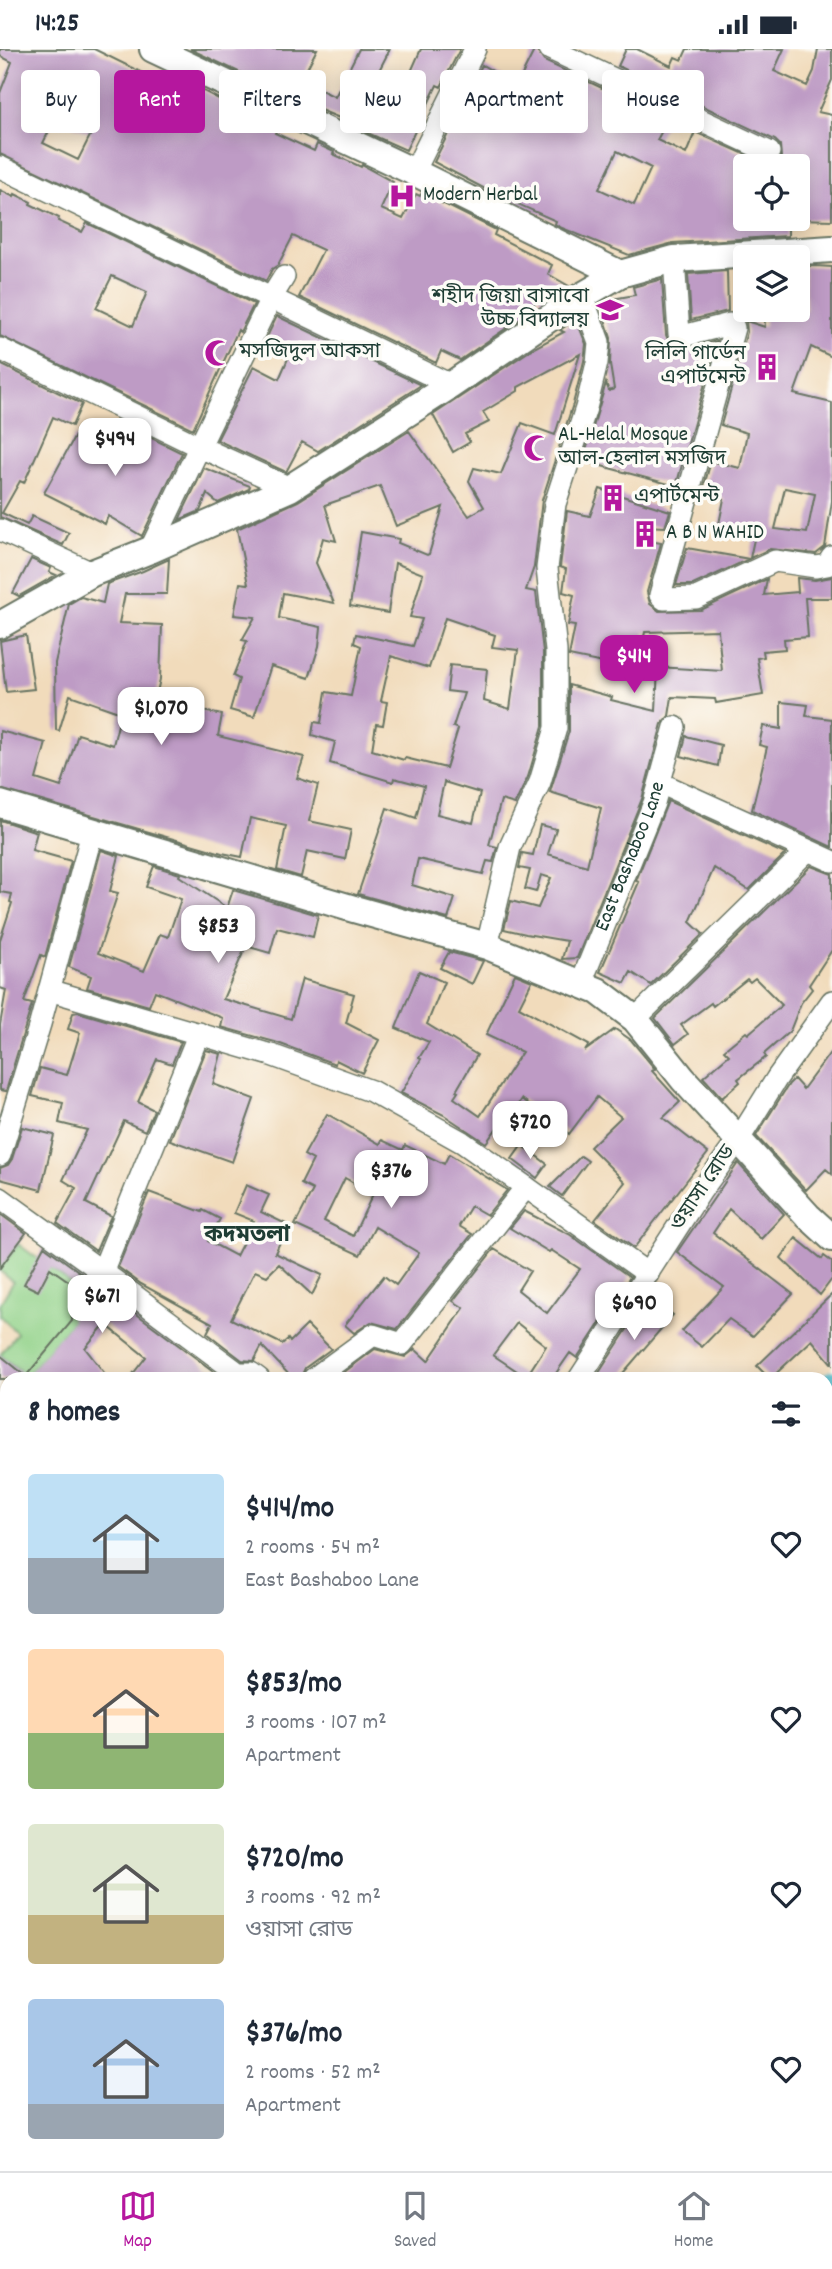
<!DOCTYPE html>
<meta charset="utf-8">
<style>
:root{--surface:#fff;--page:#f2f2f3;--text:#1f2937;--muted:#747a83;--line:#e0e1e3;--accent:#b5179e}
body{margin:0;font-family:Dekko,"Noto Sans Bengali",sans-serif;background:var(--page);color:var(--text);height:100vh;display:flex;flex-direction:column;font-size:26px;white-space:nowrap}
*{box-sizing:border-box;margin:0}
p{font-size:23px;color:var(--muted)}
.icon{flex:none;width:38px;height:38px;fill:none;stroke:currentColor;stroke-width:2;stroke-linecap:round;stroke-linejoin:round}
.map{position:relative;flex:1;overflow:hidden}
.drawer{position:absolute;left:0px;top:1323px;width:833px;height:800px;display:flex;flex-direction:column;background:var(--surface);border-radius:21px 21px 0 0;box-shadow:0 4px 18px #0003}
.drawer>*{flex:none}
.banner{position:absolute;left:21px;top:21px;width:791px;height:63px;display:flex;gap:14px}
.controls{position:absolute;left:733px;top:105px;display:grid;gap:14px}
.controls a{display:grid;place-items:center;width:77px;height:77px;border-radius:7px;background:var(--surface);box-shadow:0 4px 18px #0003;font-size:35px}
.price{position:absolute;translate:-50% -60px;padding:0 16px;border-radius:14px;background:#fff;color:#222;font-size:23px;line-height:46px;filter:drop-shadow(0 2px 4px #0008)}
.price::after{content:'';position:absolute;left:50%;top:42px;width:21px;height:16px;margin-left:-10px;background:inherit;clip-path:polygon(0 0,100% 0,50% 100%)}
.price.current{background:var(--accent);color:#fff}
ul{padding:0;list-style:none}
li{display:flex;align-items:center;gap:21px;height:175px;padding:0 28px}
li span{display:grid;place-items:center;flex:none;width:196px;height:140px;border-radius:7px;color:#555}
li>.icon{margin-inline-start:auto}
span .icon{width:84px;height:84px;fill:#fffc;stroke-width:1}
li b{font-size:30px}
h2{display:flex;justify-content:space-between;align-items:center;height:84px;padding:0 28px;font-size:30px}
.chip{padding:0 24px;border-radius:7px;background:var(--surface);box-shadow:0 4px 18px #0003;font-size:24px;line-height:63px}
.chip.current{background:var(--accent);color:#fff}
.status{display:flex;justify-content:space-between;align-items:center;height:49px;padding:0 35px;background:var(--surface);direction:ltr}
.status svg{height:19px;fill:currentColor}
.dock{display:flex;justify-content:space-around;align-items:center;height:98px;border-top:2px solid var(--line);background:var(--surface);font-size:19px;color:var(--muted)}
.dock a{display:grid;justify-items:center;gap:4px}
.dock .current{color:var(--accent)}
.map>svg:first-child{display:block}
</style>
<div class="status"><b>14:25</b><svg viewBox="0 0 49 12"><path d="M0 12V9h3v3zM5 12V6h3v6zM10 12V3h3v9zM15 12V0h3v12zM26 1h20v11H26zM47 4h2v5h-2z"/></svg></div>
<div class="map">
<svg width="832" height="2122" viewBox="0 0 832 2122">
<rect width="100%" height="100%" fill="#fdfcf7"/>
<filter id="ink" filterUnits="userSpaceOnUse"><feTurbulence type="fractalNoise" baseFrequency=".0143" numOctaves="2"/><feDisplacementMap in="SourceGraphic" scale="14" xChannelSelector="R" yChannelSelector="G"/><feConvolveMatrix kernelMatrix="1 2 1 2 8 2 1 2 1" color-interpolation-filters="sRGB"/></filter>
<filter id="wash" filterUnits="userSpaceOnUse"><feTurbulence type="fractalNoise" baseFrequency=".00686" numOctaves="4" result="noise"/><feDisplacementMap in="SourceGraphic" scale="28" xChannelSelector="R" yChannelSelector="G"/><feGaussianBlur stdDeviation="1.57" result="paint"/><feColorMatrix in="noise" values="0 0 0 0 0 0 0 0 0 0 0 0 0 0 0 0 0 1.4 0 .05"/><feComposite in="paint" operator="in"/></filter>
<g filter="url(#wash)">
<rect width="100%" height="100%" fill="#f1dbbb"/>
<!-- green -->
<path fill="#92d289" stroke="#58885e" stroke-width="2" d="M 18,1195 L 77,1239 L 69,1248 L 72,1253 L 71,1261 L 77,1267 L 24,1330 L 13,1328 L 19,1321 L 0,1306 L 17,1284 L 0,1267 L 0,1255 L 13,1233 L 0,1222 L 0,1219 Z"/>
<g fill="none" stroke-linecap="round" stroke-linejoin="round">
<!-- canal -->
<path stroke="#50bbcc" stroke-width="19" d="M 826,1334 L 832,1331
M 826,2058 L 832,2055
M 254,2116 L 254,2122
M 733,2122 L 741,2116"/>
</g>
<g id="blocks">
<!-- building -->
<path fill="#be9bc5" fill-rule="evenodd" d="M 0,0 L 94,0 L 183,44 L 188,34 L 277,80 L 275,84 L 314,102 L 317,95 L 334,103 L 333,105 L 361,118 L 362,116 L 393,133 L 381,160 L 403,170 L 416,145 L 420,147 L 422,144 L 496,181 L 494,186 L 552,216 L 548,225 L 569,237 L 542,255 L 539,245 L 530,263 L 460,311 L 441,302 L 436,314 L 299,248 L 323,201 L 293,187 L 278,216 L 272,220 L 266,232 L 0,105 L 0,44 L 12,13 L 0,7 ZM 56,68 L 91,85 L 78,111 L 43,94 Z
M 190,0 L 317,0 L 301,31 L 335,48 L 359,0 L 390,0 L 368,43 L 396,57 L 421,0 L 460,0 L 441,38 L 437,36 L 406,101 L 361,81 L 361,78 L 299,52 L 301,49 L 263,30 L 262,34 Z
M 535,0 L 544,12 L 632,53 L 634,54 L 633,57 L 666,74 L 657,91 L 686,105 L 695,83 L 769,116 L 777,113 L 781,108 L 780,96 L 775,91 L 618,17 L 626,0 L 637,0 L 671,17 L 675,8 L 682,11 L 687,0 L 784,0 L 774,22 L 807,37 L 814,22 L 818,0 L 832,0 L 832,31 L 818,63 L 832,66 L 832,171 L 798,170 L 798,117 L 746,117 L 746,170 L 788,171 L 788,187 L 673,194 L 629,206 L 562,179 L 555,175 L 556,172 L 491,143 L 434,113 L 482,16 L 517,36 ZM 617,102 L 651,119 L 634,156 L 599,140 Z
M 0,141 L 14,148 L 15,145 L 31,153 L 30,155 L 59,169 L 58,172 L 82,183 L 87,174 L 254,255 L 240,283 L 238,281 L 193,380 L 0,287 ZM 112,227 L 147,243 L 133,277 L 96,259 Z
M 815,217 L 832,218 L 832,308 L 811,298 L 794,345 L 832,354 L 832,452 L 825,498 L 816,505 L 770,500 L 750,509 L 756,481 L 718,480 L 724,450 L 702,444 L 711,412 L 740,419 L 747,384 L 721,376 L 747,283 L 746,272 L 765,278 L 764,261 L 806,261 L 804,218 ZM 785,439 L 815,445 L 807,484 L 775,480 Z
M 727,222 L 728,262 L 691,271 L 688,225 Z
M 662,230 L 666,286 L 669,293 L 677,299 L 685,300 L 717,292 L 676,437 L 583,412 L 606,334 L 609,342 L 614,340 L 610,316 L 611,289 L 600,255 L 607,251 L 635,246 L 633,238 Z
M 277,267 L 421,336 L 318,402 L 302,393 L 286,423 L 217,391 L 254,317 L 279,330 L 290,305 L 265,292 Z
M 576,270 L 586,295 L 584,312 L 573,355 L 542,451 L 534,518 L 526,541 L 536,543 L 543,603 L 543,677 L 528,728 L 515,755 L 501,751 L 489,796 L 497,798 L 493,813 L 487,812 L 483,825 L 418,810 L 412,836 L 455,849 L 448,870 L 358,845 L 387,759 L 416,769 L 424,737 L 394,729 L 393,733 L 330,714 L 335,693 L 312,686 L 314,673 L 321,674 L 326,643 L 351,647 L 361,597 L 354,594 L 356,585 L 413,597 L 422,570 L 410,568 L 423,525 L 395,514 L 388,564 L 350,557 L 361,483 L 399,490 L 398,494 L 427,506 L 429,505 L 443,458 L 396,477 L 380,437 L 325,456 L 336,492 L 323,489 L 316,514 L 334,554 L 283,544 L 279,569 L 321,578 L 319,597 L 309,629 L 271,617 L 254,668 L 230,661 L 239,630 L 233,627 L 247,592 L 242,591 L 255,568 L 234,566 L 240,534 L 248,535 L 237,480 L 298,452 L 409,382 L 469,467 L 484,458 L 469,432 L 474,419 L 501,425 L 522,374 L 555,386 L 580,305 L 518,338 L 518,342 L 483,363 L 489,373 L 465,385 L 470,393 L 453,403 L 433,366 L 534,299 L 564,283 L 560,281 ZM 445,569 L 495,586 L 492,598 L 518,601 L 510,660 L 484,652 L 487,620 L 450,616 L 447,642 L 464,644 L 453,678 L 458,680 L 446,719 L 405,709 L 404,711 L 372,701 L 376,675 L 383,676 L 387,653 L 381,652 L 391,607 L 429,619 ZM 444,733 L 480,744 L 473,774 L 437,765 Z
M 0,315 L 82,355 L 72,377 L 53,368 L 24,434 L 20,432 L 2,464 L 27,476 L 32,467 L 69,484 L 63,496 L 0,468 Z
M 121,374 L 182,404 L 142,487 L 108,467 L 105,475 L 44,444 L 75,387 L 95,397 L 97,392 L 108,398 Z
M 204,419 L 250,437 L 249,440 L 218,454 L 207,445 L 200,462 L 179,471 Z
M 600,440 L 670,462 L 665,478 L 645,477 L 644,491 L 661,494 L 647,543 L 650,555 L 659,562 L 701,561 L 767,530 L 764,546 L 798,543 L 797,529 L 815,531 L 832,528 L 832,549 L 805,549 L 808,588 L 784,590 L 785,600 L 763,602 L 764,608 L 757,609 L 763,646 L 716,654 L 715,650 L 672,648 L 669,667 L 662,675 L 642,750 L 577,909 L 562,910 L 567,892 L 526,885 L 504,880 L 511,852 L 538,859 L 551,829 L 541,826 L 536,843 L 525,840 L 530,821 L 519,819 L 522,804 L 533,806 L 540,776 L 556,780 L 548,805 L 587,817 L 601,759 L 550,743 L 569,682 L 569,636 L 612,648 L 611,651 L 656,662 L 658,618 L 722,622 L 718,581 L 645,583 L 637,621 L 569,607 L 575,577 L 568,576 L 574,546 L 563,543 L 566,520 L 560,518 L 567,462 L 590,467 Z
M 687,499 L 749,510 L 693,536 L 676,536 Z
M 31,510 L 51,519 L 49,523 L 56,526 L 19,547 L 13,544 Z
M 169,510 L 167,545 L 125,545 L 119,574 L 162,576 L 160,630 L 155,652 L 222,666 L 218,687 L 304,708 L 297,729 L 318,736 L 309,772 L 351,781 L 345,810 L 307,802 L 301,828 L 277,821 L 286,777 L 250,769 L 242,808 L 222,804 L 0,740 L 0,682 L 46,694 L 36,730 L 61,738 L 78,685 L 113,696 L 121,664 L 70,646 L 59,682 L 56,681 L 55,614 L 69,555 L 81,548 L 103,554 L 107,535 L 143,522 Z
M 26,586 L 34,640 L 6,643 L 0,592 Z
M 781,653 L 808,656 L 806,667 L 832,670 L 832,798 L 752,761 L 767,698 L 759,696 L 763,677 L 781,680 Z
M 686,687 L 721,696 L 718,717 L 681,707 Z
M 668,752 L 785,805 L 749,841 L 714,819 L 690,873 L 703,885 L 651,936 L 631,923 L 625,934 L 600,923 L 639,833 L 636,832 Z
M 0,771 L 37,783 L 32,801 L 71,812 L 45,908 L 41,906 L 24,953 L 32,955 L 6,1042 L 0,1041 L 0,976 L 6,941 L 0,939 L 0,891 L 12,854 L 10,853 L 12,845 L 0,843 Z
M 101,801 L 119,807 L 110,842 L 118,844 L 98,904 L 144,922 L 160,885 L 168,888 L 181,850 L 146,838 L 154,817 L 180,825 L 179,827 L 227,859 L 233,841 L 318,866 L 313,888 L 277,879 L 270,904 L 246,897 L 223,950 L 291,970 L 302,930 L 354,945 L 346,974 L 379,991 L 362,1024 L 336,1011 L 335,1015 L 275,993 L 221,978 L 223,969 L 155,942 L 149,957 L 87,939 L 91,927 L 69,918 Z
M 811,817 L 832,825 L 832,901 L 809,936 L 812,940 L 801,954 L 790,982 L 764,1005 L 766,1008 L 738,1030 L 740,1033 L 722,1049 L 703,1028 L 729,1006 L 724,1001 L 746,983 L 748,985 L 782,956 L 755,929 L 750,933 L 747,930 L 713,957 L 711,954 L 681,976 L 688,985 L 675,995 L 655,969 Z
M 449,903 L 483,912 L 472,935 L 440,919 Z
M 419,922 L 444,933 L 427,975 L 477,1006 L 456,1042 L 458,1043 L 454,1049 L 480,1067 L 522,1003 L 486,986 L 515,925 L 532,932 L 519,958 L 589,996 L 585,1002 L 615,980 L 631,991 L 655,1020 L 652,1022 L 680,1053 L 663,1069 L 708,1104 L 634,1199 L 595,1171 L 625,1133 L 590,1098 L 621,1068 L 597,1048 L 569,1085 L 522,1050 L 508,1072 L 504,1069 L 486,1094 L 444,1066 L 401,1044 L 421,1010 L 419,1009 L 429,993 L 396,979 Z
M 78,963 L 181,993 L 172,1015 L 157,1010 L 138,1053 L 154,1061 L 145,1082 L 124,1072 L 86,1154 L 111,1167 L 96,1202 L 57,1174 L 76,1139 L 63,1131 L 87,1081 L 59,1074 L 63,1054 L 32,1047 L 40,1019 L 67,1026 L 80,984 L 68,980 L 73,964 Z
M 206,1001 L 221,1005 L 213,1035 L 254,1050 L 232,1113 L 170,1091 Z
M 832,1001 L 832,1125 L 826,1120 L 806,1141 L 756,1087 L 789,1035 L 794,1030 L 803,1040 Z
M 327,1065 L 380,1095 L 382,1091 L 403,1101 L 405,1096 L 444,1115 L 449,1105 L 507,1141 L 487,1166 L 471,1157 L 459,1177 L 472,1185 L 397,1280 L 371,1273 L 354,1284 L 345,1276 L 384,1227 L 396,1236 L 419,1204 L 375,1178 L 360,1206 L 295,1176 L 313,1141 L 301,1135 L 313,1111 L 304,1106 ZM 345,1129 L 373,1145 L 353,1187 L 324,1172 Z
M 22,1078 L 54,1086 L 41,1141 L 0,1130 L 0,1119 L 8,1116 L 12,1110 Z
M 522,1096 L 547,1115 L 537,1129 L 512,1110 Z
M 581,1107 L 588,1112 L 562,1147 L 550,1138 Z
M 738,1114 L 784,1165 L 761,1190 L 729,1160 L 713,1184 L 793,1245 L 753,1287 L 729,1270 L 702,1298 L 682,1282 L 724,1238 L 677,1203 Z
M 246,1136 L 269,1146 L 261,1163 L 288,1176 L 275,1204 L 322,1226 L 312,1246 L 279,1215 L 267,1227 L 255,1222 L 231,1270 L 282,1295 L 288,1290 L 290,1293 L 307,1276 L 331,1300 L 305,1319 L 300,1330 L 293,1330 L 262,1297 L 254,1312 L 242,1311 L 207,1284 L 212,1274 L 141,1235 L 118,1218 L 149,1143 L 202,1163 L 203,1161 L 220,1170 L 208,1192 L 236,1207 L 254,1172 L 234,1164 Z
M 524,1162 L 569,1185 L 630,1228 L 577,1309 L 570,1304 L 552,1330 L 335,1330 L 375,1300 L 405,1308 L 415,1300 L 428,1312 L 464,1259 L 453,1252 L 494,1200 L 530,1222 L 518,1241 L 547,1264 L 580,1220 L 551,1201 L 549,1203 L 510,1179 ZM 517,1274 L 546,1297 L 526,1328 L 493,1306 Z
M 0,1165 L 26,1184 L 0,1219 Z
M 796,1189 L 822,1210 L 824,1207 L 832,1213 L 832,1230 L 820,1246 L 781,1209 Z
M 44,1197 L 107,1243 L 224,1330 L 129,1330 L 146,1308 L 105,1275 L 85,1299 L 109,1330 L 0,1330 L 0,1306 L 26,1327 L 72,1272 L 70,1247 L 77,1238 L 50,1219 L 38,1242 L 24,1235 Z
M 832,1245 L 832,1315 L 812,1291 L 770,1330 L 757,1317 Z
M 657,1253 L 673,1266 L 618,1330 L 595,1330 L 633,1271 L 638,1275 Z"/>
</g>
</g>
<g filter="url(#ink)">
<use href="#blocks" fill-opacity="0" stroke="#687463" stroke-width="2"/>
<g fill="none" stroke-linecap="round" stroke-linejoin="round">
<defs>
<g id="minor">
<path d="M 550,0 L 769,103"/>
<path d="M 0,118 L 451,336"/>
<path d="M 414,123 L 475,0"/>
<path d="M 674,210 L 679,285 L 683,287 L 730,275 L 733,276 L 734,279 L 660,546 L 664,550 L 696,549 L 775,512 L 816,518 L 827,516 L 832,508"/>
<path d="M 0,300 L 200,398 L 290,439"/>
<path d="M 0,481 L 92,524"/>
<path d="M 150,501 L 271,249 L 284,228"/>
<path d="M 660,734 L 832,812"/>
<path d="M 487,897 L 510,798 L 540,733 L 556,679 L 556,602 L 547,519 L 555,455 L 586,359 L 597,314 L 599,293 L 582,247"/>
<path id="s1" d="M 581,934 L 654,754 L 675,678"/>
<path d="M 49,941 L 271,1006 L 371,1042 L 462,1093 L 526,1138 L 402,1295 L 373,1286 L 313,1330"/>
<path d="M 635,970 L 807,802"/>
<path d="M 0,1106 L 40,975 L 92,784"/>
<path d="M 526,1138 L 648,1225"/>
<path d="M 0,1149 L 115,1232 L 238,1324 L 251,1324 L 259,1330"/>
<path d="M 102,1223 L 199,984"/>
<path d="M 579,1330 L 701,1142 L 739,1090 L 777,1029 L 832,952"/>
<path d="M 0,1388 L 7,1396"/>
<path d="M 826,1647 L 832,1649"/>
<path d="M 826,1857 L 832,1847"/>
<path d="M 826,2030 L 832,2027"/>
<path d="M 238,2116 L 238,2122"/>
<path d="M 43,2122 L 48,2116"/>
<path d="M 698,2122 L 707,2116"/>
</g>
<path id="tertiary" d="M 153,0 L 414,123 L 620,225 L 674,210 L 832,200
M 0,576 L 92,524 L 150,501 L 290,439 L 451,336 L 582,247 L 620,225
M 0,755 L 354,860 L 487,897 L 598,942 L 635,970 L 683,1030 L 808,1167 L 832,1189"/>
</defs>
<!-- minor casing -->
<use href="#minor" stroke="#687463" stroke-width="24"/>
<!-- tertiary casing -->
<use href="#tertiary" stroke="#687463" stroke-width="30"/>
<!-- minor -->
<use href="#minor" stroke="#fff" stroke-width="21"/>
<!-- tertiary -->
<use href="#tertiary" stroke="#fff" stroke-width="26"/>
</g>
</g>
<!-- icons -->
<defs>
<symbol id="hospital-bare" viewBox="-9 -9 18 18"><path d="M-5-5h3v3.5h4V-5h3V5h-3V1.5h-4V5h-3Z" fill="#b5179e" stroke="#fdfcf7" stroke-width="2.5" paint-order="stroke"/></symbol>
<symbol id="school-bare" viewBox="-9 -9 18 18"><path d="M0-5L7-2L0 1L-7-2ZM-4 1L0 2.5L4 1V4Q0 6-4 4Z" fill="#b5179e" stroke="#fdfcf7" stroke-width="2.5" paint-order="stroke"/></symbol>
<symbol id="mosque-bare" viewBox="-9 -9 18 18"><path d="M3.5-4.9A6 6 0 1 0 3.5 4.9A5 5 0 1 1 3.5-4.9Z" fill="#b5179e" stroke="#fdfcf7" stroke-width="2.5" paint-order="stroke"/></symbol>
<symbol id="building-bare" viewBox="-9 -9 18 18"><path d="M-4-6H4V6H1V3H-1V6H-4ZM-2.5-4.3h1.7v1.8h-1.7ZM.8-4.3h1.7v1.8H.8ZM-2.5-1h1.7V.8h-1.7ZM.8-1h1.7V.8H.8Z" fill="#b5179e" stroke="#fdfcf7" stroke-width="2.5" paint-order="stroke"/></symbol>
</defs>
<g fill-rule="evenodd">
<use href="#hospital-bare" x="383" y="128" width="38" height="38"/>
<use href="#school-bare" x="591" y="242" width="38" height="38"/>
<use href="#mosque-bare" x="199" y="285" width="38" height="38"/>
<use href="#building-bare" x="748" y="299" width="38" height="38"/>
<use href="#mosque-bare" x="518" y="380" width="38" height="38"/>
<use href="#building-bare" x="594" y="430" width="38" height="38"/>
<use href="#building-bare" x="626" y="466" width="38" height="38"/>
</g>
<g text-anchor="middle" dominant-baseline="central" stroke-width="7" stroke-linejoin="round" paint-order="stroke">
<!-- poi labels -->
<g font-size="21" fill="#1f3d34" stroke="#fdfcf7" text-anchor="start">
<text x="423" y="147">Modern Herbal</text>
<text x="589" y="249" text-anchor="end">শহীদ জিয়া বাসাবো<tspan x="589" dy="24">উচ্চ বিদ্যালয়</tspan></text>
<text x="239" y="304">মসজিদুল আকসা</text>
<text x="746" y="306" text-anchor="end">লিলি গার্ডেন<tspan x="746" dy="24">এপার্টমেন্ট</tspan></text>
<text x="558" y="387">AL-Helal Mosque<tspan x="558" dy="24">আল-হেলাল মসজিদ</tspan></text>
<text x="634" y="449">এপার্টমেন্ট</text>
<text x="666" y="485">A B N WAHID</text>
</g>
<!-- street labels -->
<g font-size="21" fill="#1f3d34" stroke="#fdfcf7">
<text stroke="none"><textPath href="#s1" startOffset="136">East Bashaboo Lane</textPath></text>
<text transform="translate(704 1140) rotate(-56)">ওয়াসা রোড</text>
</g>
<!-- neighbourhood labels -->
<g font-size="23" font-weight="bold" fill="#1f3d34" stroke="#fdfcf7">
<text x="247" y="1187">কদমতলা</text>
</g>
</g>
</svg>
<div class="controls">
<a><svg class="icon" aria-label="locate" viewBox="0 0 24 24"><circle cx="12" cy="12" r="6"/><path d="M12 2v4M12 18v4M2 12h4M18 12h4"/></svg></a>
<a><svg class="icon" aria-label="layers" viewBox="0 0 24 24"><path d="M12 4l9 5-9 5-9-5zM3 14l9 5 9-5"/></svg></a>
</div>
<b class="price" style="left:115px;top:429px">$494</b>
<b class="price current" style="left:634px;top:646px">$414</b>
<b class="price" style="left:161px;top:698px">$1,070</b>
<b class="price" style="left:218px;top:916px">$853</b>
<b class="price" style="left:530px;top:1112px">$720</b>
<b class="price" style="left:391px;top:1161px">$376</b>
<b class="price" style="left:102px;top:1286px">$671</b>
<b class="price" style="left:634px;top:1293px">$690</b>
<div class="banner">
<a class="chip">Buy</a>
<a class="chip current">Rent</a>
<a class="chip">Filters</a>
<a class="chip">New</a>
<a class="chip">Apartment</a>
<a class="chip">House</a>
</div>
<section class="drawer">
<h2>8 homes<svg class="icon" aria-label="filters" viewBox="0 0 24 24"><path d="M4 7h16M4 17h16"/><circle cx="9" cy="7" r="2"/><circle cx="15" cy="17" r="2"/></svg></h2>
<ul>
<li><span style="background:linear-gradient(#bfe0f5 60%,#9aa5b1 0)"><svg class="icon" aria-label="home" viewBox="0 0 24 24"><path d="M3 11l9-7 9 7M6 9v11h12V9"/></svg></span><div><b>$414/mo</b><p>2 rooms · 54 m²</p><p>East Bashaboo Lane</p></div><svg class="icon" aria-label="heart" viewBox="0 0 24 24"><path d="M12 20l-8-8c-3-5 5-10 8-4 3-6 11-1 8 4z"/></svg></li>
<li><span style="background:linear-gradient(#ffd9b3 60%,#8fb573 0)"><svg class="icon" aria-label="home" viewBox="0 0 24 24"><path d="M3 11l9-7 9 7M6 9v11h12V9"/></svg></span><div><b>$853/mo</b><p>3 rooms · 107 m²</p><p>Apartment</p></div><svg class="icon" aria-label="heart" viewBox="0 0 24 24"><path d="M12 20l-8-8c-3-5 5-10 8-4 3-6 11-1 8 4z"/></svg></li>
<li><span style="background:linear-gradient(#dfe7d0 65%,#c2b280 0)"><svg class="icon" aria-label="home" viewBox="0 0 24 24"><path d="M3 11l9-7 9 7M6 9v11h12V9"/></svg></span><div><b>$720/mo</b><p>3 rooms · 92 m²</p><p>ওয়াসা রোড</p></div><svg class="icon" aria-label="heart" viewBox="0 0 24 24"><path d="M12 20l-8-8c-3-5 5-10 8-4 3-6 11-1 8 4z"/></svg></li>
<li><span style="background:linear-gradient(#a9c7e8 75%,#9aa5b1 0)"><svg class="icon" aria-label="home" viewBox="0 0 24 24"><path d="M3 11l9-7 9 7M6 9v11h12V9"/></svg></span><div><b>$376/mo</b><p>2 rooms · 52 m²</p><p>Apartment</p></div><svg class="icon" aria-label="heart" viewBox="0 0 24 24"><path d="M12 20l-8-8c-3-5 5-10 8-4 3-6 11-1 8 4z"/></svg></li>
</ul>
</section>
</div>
<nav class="dock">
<a class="current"><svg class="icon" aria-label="map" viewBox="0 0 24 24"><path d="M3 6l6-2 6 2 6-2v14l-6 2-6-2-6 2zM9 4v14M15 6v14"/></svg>Map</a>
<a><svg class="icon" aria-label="saved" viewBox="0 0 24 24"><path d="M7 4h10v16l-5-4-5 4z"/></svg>Saved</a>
<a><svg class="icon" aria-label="home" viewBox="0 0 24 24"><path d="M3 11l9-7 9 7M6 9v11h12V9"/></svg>Home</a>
</nav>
